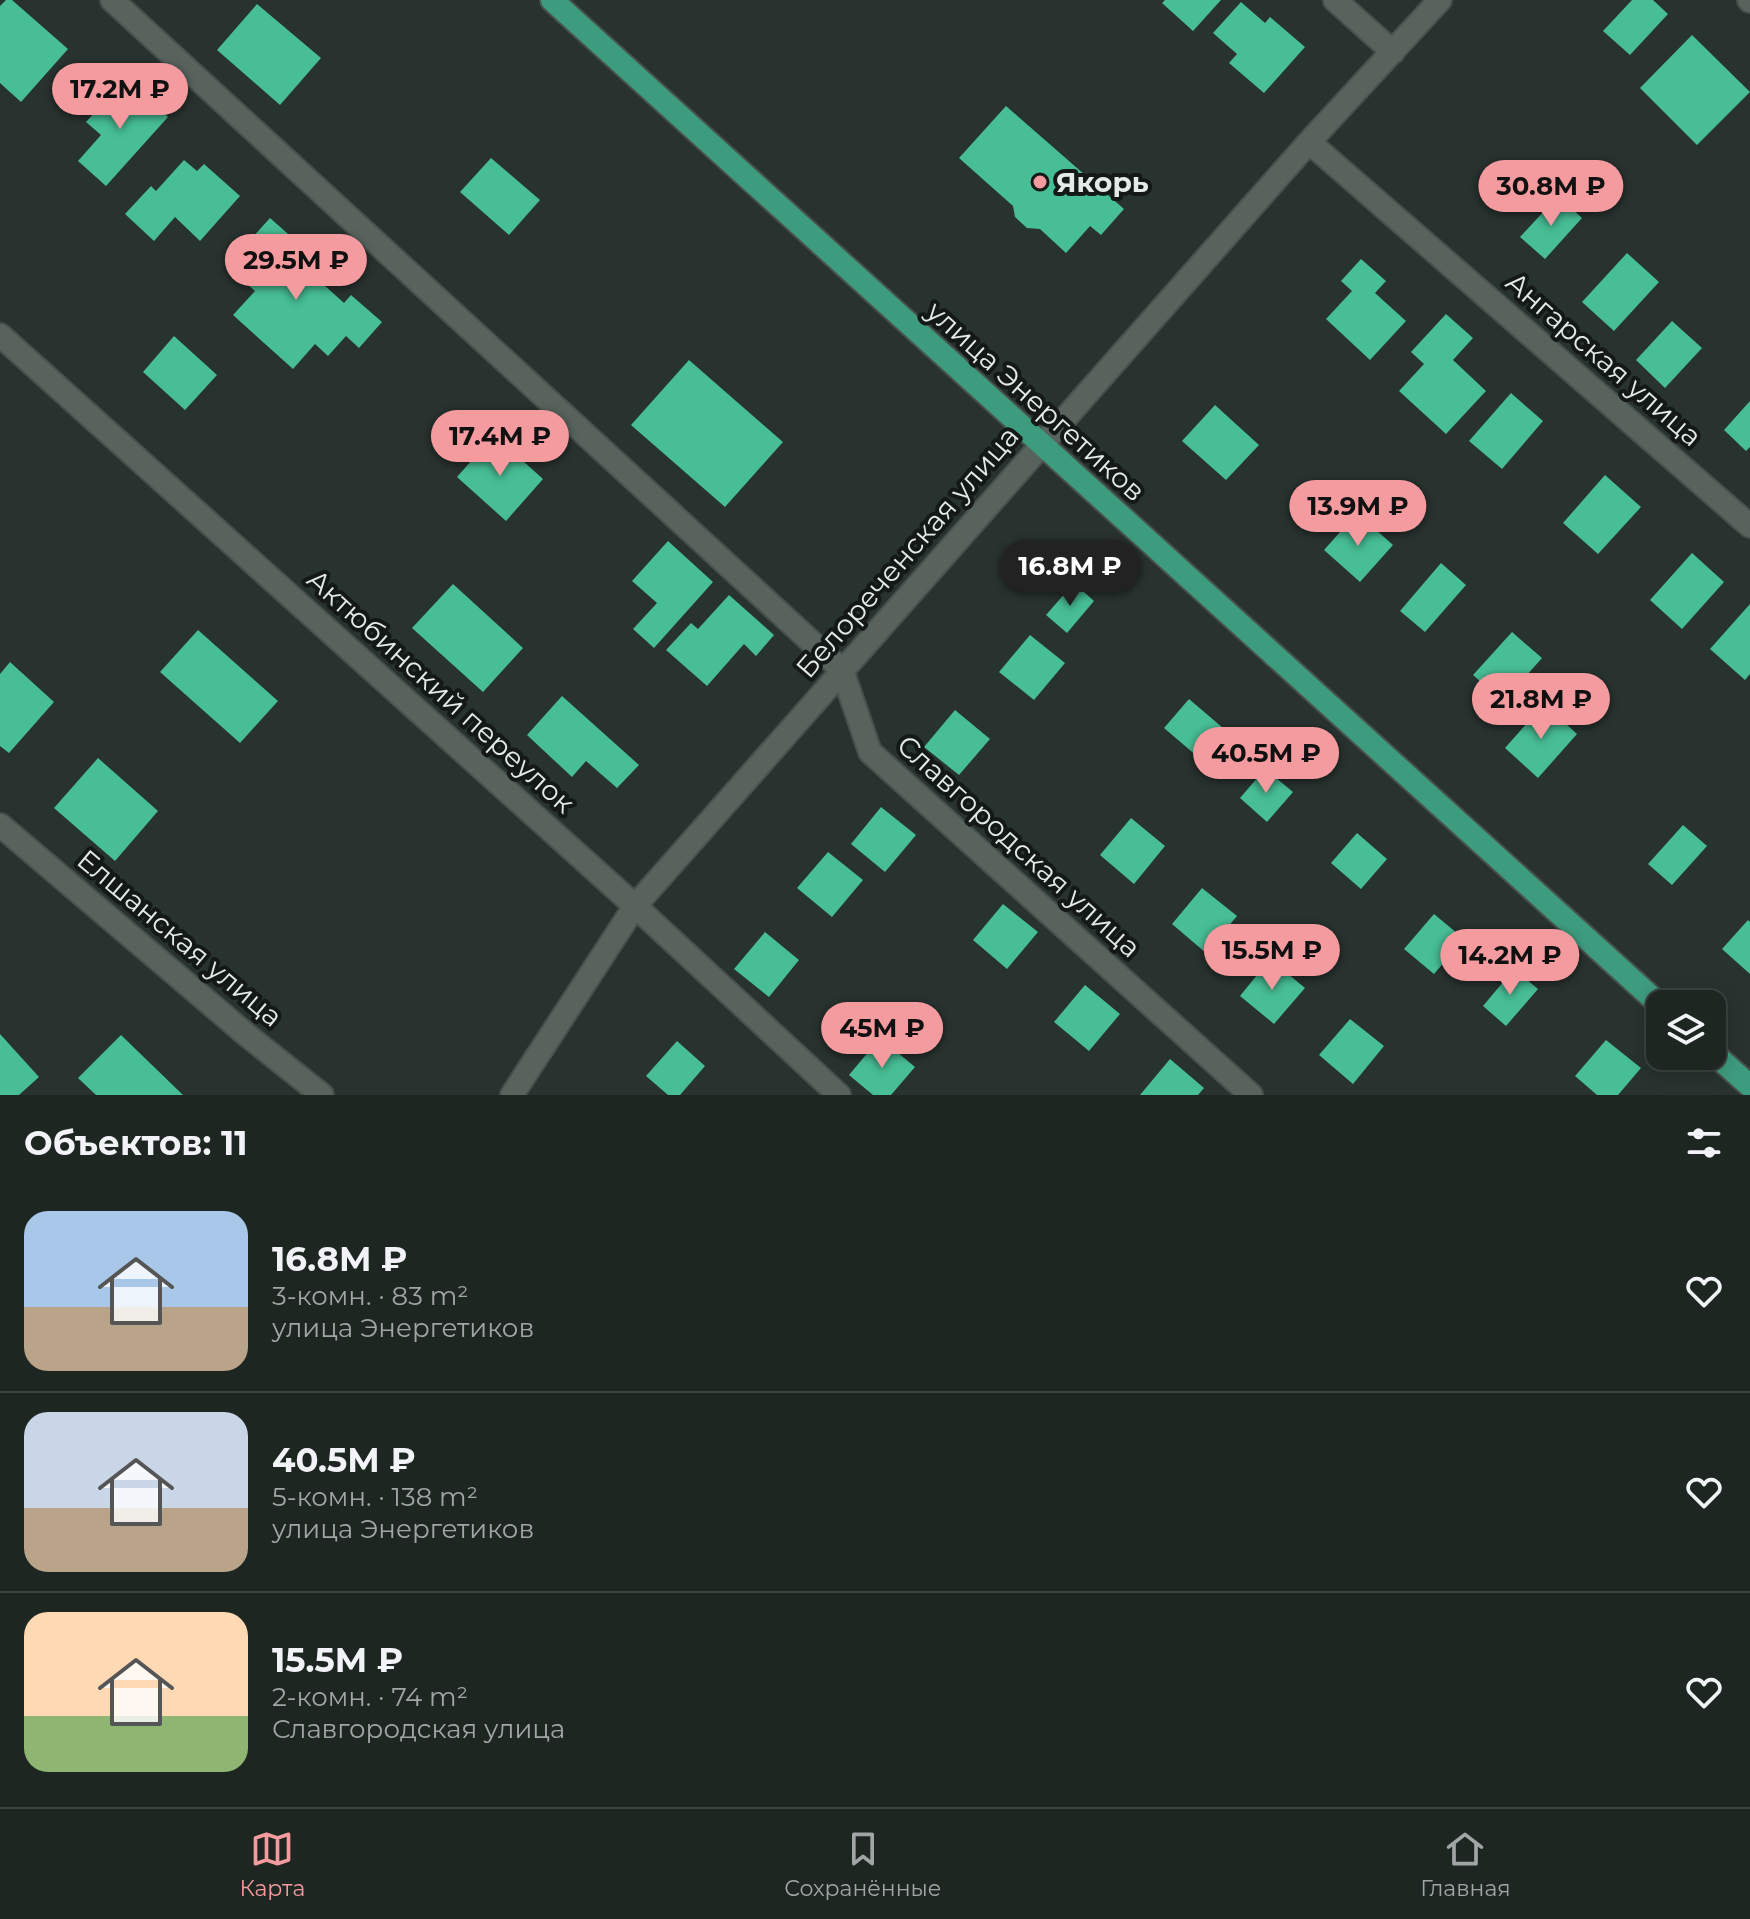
<!DOCTYPE html>
<html lang="ru">
<meta charset="utf-8">
<style>
:root{--surface:#1e2622;--page:#262e2a;--text:#f1f3f6;--muted:#a1a5a5;--line:#3c4340;--accent:#f49b9f}
body{margin:0;font-family:Montserrat,sans-serif;background:var(--page);color:var(--text);height:100vh;display:flex;flex-direction:column;font-size:30px;white-space:nowrap}
*{box-sizing:border-box;margin:0}
p{font-size:26px;color:var(--muted)}
.icon{flex:none;width:44px;height:44px;fill:none;stroke:currentColor;stroke-width:2;stroke-linecap:round;stroke-linejoin:round}
.map{position:relative;height:1095px;overflow:hidden}
.sheet{display:flex;flex-direction:column;background:var(--surface);flex:1}
.sheet>*{flex:none}
.tools{position:absolute;left:1646px;top:990px;display:grid;gap:16px}
.tools a{display:grid;place-items:center;width:80px;height:80px;border-radius:16px;background:var(--surface);box-shadow:0 4px 20px #0003,0 0 0 2px var(--line);font-size:40px}
.price{position:absolute;translate:-50% -68px;padding:0 18px;border-radius:28px;background:var(--accent);color:#111;font-size:26px;line-height:52px;filter:drop-shadow(0 2px 4px #0008)}
.price::after{content:'';position:absolute;left:50%;top:48px;width:24px;height:18px;margin-left:-12px;background:inherit;clip-path:polygon(0 0,100% 0,50% 100%)}
.price.current{background:#222;color:#fff}
ul{padding:0;list-style:none}
li{display:flex;align-items:center;gap:24px;height:200px;padding:0 24px}
li+li{border-top:2px solid var(--line)}
li span{display:grid;place-items:center;flex:none;width:224px;height:160px;border-radius:24px;color:#555}
li>.icon{margin-inline-start:auto}
span .icon{width:96px;height:96px;fill:#fffc;stroke-width:1}
li b{font-size:34px}
h2{display:flex;justify-content:space-between;align-items:center;height:96px;padding:0 24px;font-size:34px}
.tab-bar{display:flex;justify-content:space-around;align-items:center;height:112px;border-top:2px solid var(--line);background:var(--surface);font-size:22px;color:var(--muted)}
.tab-bar a{display:grid;justify-items:center;gap:4px}
.tab-bar .current{color:var(--accent)}
.map>svg:first-child{display:block}
</style>
<div class="map">
<svg width="1750" height="1095" viewBox="0 0 1750 1095">
<rect width="100%" height="100%" fill="#28322e"/>
<!-- building -->
<path fill="#47be95" d="M 6,0 L 12,0 L 68,49 L 21,102 L 0,83 L 0,6 Z
M 1165,0 L 1221,0 L 1193,31 L 1162,3 Z
M 1632,0 L 1653,0 L 1668,14 L 1630,55 L 1603,31 Z
M 1241,2 L 1265,23 L 1270,17 L 1305,47 L 1264,93 L 1229,63 L 1237,54 L 1213,33 Z
M 257,4 L 321,58 L 280,105 L 217,50 Z
M 1692,35 L 1750,92 L 1697,145 L 1640,88 Z
M 125,79 L 168,117 L 106,186 L 78,161 L 101,135 L 86,122 Z
M 1006,106 L 1124,209 L 1101,235 L 1090,226 L 1066,253 L 1040,229 L 1027,228 L 1015,217 L 1013,206 L 959,158 Z
M 491,158 L 540,200 L 509,235 L 460,192 Z
M 184,160 L 197,171 L 204,164 L 240,196 L 200,241 L 175,217 L 154,241 L 125,214 L 151,186 L 156,191 Z
M 1558,196 L 1582,218 L 1545,259 L 1520,237 Z
M 270,218 L 304,248 L 294,258 L 344,303 L 351,295 L 382,322 L 359,348 L 346,336 L 328,356 L 315,344 L 293,369 L 233,315 L 255,291 L 238,276 L 256,257 L 244,247 Z
M 1627,253 L 1659,282 L 1614,331 L 1582,302 Z
M 1361,259 L 1386,281 L 1375,293 L 1406,321 L 1370,360 L 1326,319 L 1352,291 L 1341,281 Z
M 1446,314 L 1473,338 L 1453,360 L 1486,391 L 1446,434 L 1399,391 L 1424,364 L 1411,352 Z
M 1672,321 L 1702,348 L 1665,388 L 1636,360 Z
M 174,336 L 217,375 L 185,410 L 143,372 Z
M 689,360 L 783,442 L 725,507 L 631,425 Z
M 1511,393 L 1543,421 L 1502,469 L 1469,441 Z
M 1750,401 L 1750,447 L 1746,451 L 1724,430 Z
M 1215,405 L 1259,445 L 1226,480 L 1182,441 Z
M 494,435 L 543,479 L 506,521 L 457,477 Z
M 1605,475 L 1641,507 L 1598,554 L 1563,523 Z
M 1357,513 L 1393,545 L 1360,582 L 1324,550 Z
M 668,541 L 713,582 L 654,648 L 633,629 L 657,603 L 632,581 Z
M 1692,553 L 1724,582 L 1682,629 L 1650,600 Z
M 1441,563 L 1466,585 L 1425,632 L 1400,611 Z
M 1074,583 L 1094,601 L 1067,633 L 1046,615 Z
M 453,584 L 523,648 L 483,692 L 412,628 Z
M 729,595 L 774,635 L 756,656 L 744,644 L 707,686 L 666,650 L 691,623 L 698,629 Z
M 1750,604 L 1750,674 L 1745,680 L 1710,649 Z
M 198,630 L 278,701 L 240,743 L 160,672 Z
M 1512,632 L 1542,658 L 1503,702 L 1473,675 Z
M 1030,635 L 1065,663 L 1034,700 L 999,672 Z
M 10,662 L 54,702 L 9,753 L 0,746 L 0,674 Z
M 562,696 L 639,765 L 617,788 L 586,761 L 572,777 L 527,735 Z
M 1189,699 L 1223,728 L 1198,757 L 1164,728 Z
M 1544,704 L 1577,734 L 1538,778 L 1505,748 Z
M 955,710 L 990,739 L 959,775 L 924,747 Z
M 98,758 L 158,811 L 115,861 L 54,808 Z
M 1265,769 L 1293,792 L 1267,822 L 1240,798 Z
M 881,807 L 916,835 L 885,872 L 851,844 Z
M 1131,818 L 1165,846 L 1134,884 L 1100,855 Z
M 1683,825 L 1707,846 L 1672,885 L 1648,864 Z
M 1357,833 L 1387,859 L 1361,889 L 1331,863 Z
M 828,852 L 863,880 L 832,917 L 797,888 Z
M 1202,888 L 1237,916 L 1206,953 L 1172,924 Z
M 1003,904 L 1038,932 L 1007,969 L 973,940 Z
M 1434,914 L 1464,939 L 1434,974 L 1404,949 Z
M 1748,920 L 1750,922 L 1750,974 L 1722,949 Z
M 765,932 L 799,960 L 769,997 L 734,969 Z
M 1270,959 L 1305,988 L 1274,1024 L 1240,996 Z
M 1514,969 L 1538,989 L 1506,1026 L 1483,1006 Z
M 1085,985 L 1120,1014 L 1089,1051 L 1054,1022 Z
M 1350,1019 L 1384,1046 L 1353,1084 L 1319,1055 Z
M 0,1034 L 39,1077 L 19,1095 L 0,1095 Z
M 121,1035 L 183,1095 L 96,1095 L 78,1078 Z
M 880,1038 L 915,1067 L 891,1095 L 873,1095 L 849,1075 Z
M 1606,1040 L 1641,1068 L 1618,1095 L 1597,1095 L 1575,1076 Z
M 677,1041 L 705,1066 L 680,1095 L 668,1095 L 646,1076 Z
M 1170,1059 L 1204,1088 L 1198,1095 L 1140,1095 Z"/>
<g fill="none" stroke-linecap="round" stroke-linejoin="round">
<defs>
<path id="minor" d="M 112,0 L 842,670 L 870,752 L 1251,1095
M 1335,0 L 1393,52
M 1749,0 L 1750,1
M 1309,142 L 1750,526
M 0,335 L 635,906 L 839,1095
M 0,825 L 248,1036 L 322,1095
M 512,1095 L 635,906 L 1309,142 L 1440,0"/>
<path id="primary" d="M 552,0 L 1660,1005
M 1712,1052 L 1750,1086"/>
</defs>
<!-- minor casing -->
<use href="#minor" stroke="#48504c" stroke-width="26"/>
<!-- primary casing -->
<use href="#primary" stroke="#48504c" stroke-width="26"/>
<!-- minor -->
<use href="#minor" stroke="#58635e" stroke-width="22"/>
<!-- primary -->
<use href="#primary" stroke="#3e9c7e" stroke-width="22"/>
</g>
<!-- markers -->
<circle fill="#f49b9f" stroke="#141917" stroke-width="3" cx="1040" cy="182" r="8"/>
<g text-anchor="middle" dominant-baseline="central" stroke-width="8" stroke-linejoin="round" paint-order="stroke">
<!-- poi labels -->
<g font-size="28" font-weight="bold" fill="#e3eae7" stroke="#141917" text-anchor="start">
<text x="1056" y="182">Якорь</text>
</g>
<!-- street labels -->
<g font-size="28" fill="#e3eae7" stroke="#141917">
<text transform="translate(1604 359) rotate(41)">Ангарская улица</text>
<text transform="translate(1036 401) rotate(42)">улица Энергетиков</text>
<text transform="translate(907 552) rotate(-49)">Белореченская улица</text>
<text transform="translate(441 691) rotate(42)">Актюбинский переулок</text>
<text transform="translate(1019 846) rotate(42)">Славгородская улица</text>
<text transform="translate(180 938) rotate(40)">Елшанская улица</text>
</g>
</g>
</svg>
<div class="tools">
<a><svg class="icon" aria-label="layers" viewBox="0 0 24 24"><path d="M12 4l9 5-9 5-9-5zM3 14l9 5 9-5"/></svg></a>
</div>
<b class="price" style="left:120px;top:131px">17.2M ₽</b>
<b class="price" style="left:1551px;top:228px">30.8M ₽</b>
<b class="price" style="left:296px;top:302px">29.5M ₽</b>
<b class="price" style="left:500px;top:478px">17.4M ₽</b>
<b class="price" style="left:1358px;top:548px">13.9M ₽</b>
<b class="price current" style="left:1070px;top:608px">16.8M ₽</b>
<b class="price" style="left:1541px;top:741px">21.8M ₽</b>
<b class="price" style="left:1266px;top:795px">40.5M ₽</b>
<b class="price" style="left:1272px;top:992px">15.5M ₽</b>
<b class="price" style="left:1510px;top:997px">14.2M ₽</b>
<b class="price" style="left:882px;top:1070px">45M ₽</b>
</div>
<section class="sheet">
<h2>Объектов: 11<svg class="icon" aria-label="filters" viewBox="0 0 24 24"><path d="M4 7h16M4 17h16"/><circle cx="9" cy="7" r="2"/><circle cx="15" cy="17" r="2"/></svg></h2>
<ul>
<li><span style="background:linear-gradient(#a9c7e8 60%,#b9a48a 0)"><svg class="icon" aria-label="home" viewBox="0 0 24 24"><path d="M3 11l9-7 9 7M6 9v11h12V9"/></svg></span><div><b>16.8M ₽</b><p>3-комн. · 83 m²</p><p>улица Энергетиков</p></div><svg class="icon" aria-label="heart" viewBox="0 0 24 24"><path d="M12 20l-8-8c-3-5 5-10 8-4 3-6 11-1 8 4z"/></svg></li>
<li><span style="background:linear-gradient(#c9d6e8 60%,#b9a48a 0)"><svg class="icon" aria-label="home" viewBox="0 0 24 24"><path d="M3 11l9-7 9 7M6 9v11h12V9"/></svg></span><div><b>40.5M ₽</b><p>5-комн. · 138 m²</p><p>улица Энергетиков</p></div><svg class="icon" aria-label="heart" viewBox="0 0 24 24"><path d="M12 20l-8-8c-3-5 5-10 8-4 3-6 11-1 8 4z"/></svg></li>
<li><span style="background:linear-gradient(#ffd9b3 65%,#8fb573 0)"><svg class="icon" aria-label="home" viewBox="0 0 24 24"><path d="M3 11l9-7 9 7M6 9v11h12V9"/></svg></span><div><b>15.5M ₽</b><p>2-комн. · 74 m²</p><p>Славгородская улица</p></div><svg class="icon" aria-label="heart" viewBox="0 0 24 24"><path d="M12 20l-8-8c-3-5 5-10 8-4 3-6 11-1 8 4z"/></svg></li>
</ul>
</section>
<nav class="tab-bar">
<a class="current"><svg class="icon" aria-label="map" viewBox="0 0 24 24"><path d="M3 6l6-2 6 2 6-2v14l-6 2-6-2-6 2zM9 4v14M15 6v14"/></svg>Карта</a>
<a><svg class="icon" aria-label="saved" viewBox="0 0 24 24"><path d="M7 4h10v16l-5-4-5 4z"/></svg>Сохранённые</a>
<a><svg class="icon" aria-label="home" viewBox="0 0 24 24"><path d="M3 11l9-7 9 7M6 9v11h12V9"/></svg>Главная</a>
</nav>
